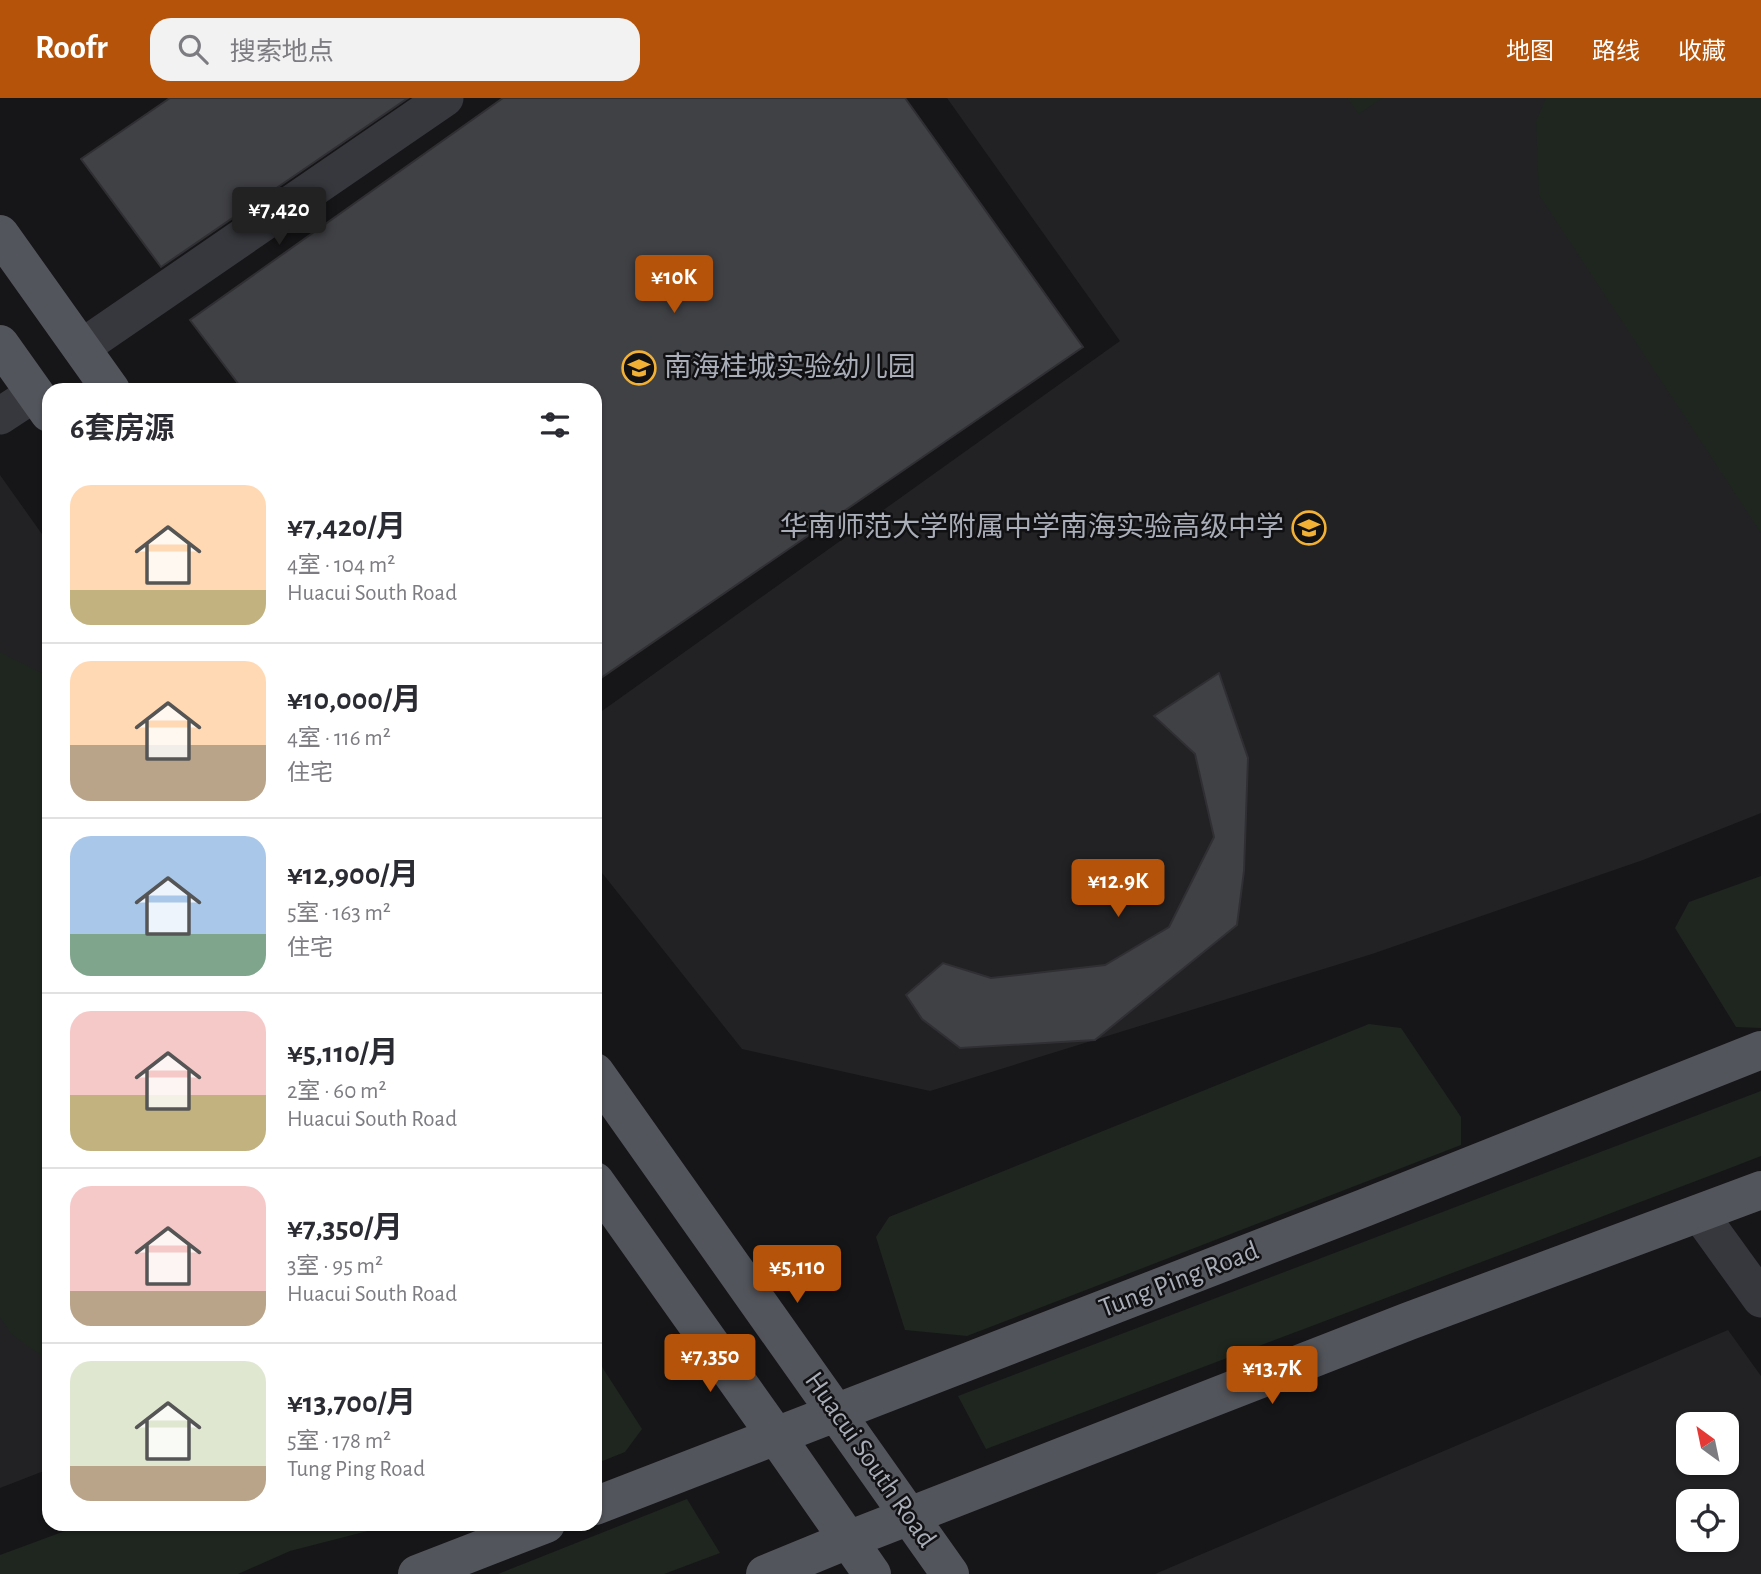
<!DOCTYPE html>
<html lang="zh">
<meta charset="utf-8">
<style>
:root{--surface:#fff;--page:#f2f2f3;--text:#2b2b33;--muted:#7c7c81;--line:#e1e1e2;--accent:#b45309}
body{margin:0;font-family:"Alegreya Sans","Noto Sans SC",sans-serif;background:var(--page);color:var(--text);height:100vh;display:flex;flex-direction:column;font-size:26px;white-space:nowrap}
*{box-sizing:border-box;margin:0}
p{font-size:23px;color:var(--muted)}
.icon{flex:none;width:38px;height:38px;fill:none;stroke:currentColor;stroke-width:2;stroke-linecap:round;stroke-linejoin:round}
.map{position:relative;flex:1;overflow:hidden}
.panel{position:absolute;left:42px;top:285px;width:560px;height:1148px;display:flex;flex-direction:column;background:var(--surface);border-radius:21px;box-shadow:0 2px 5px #0004}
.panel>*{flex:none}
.needle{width:46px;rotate:327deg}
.fabs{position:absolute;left:1676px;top:1314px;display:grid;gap:14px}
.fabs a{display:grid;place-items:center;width:63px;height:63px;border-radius:14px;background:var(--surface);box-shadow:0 2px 5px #0004;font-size:35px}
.price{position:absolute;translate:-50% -60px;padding:0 16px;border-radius:7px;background:var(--accent);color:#fff;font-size:23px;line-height:46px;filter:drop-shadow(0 2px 4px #0008)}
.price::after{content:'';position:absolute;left:50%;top:42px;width:21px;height:16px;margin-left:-10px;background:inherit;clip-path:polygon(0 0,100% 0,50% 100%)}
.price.selected{background:#222;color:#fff}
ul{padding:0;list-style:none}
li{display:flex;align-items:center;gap:21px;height:175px;padding:0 28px}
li+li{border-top:2px solid var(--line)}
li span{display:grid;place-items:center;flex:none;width:196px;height:140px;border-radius:21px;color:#555}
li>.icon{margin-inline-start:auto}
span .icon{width:84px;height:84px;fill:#fffc;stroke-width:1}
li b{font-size:30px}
h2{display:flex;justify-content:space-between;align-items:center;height:84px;padding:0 28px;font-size:30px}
header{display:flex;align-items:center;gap:42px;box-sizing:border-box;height:98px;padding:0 35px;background:var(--accent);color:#fff}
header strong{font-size:33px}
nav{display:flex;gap:38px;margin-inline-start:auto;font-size:24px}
.search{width:490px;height:63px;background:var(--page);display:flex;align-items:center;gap:18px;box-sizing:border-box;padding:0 24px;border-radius:21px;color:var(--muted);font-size:26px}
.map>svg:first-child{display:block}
</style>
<header>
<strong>Roofr</strong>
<div class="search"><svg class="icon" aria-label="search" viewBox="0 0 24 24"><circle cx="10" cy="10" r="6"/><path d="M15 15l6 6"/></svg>搜索地点</div>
<nav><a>地图</a><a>路线</a><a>收藏</a></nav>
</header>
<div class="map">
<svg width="1761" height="1476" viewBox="0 0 1761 1476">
<rect width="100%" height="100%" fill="#161618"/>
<!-- built -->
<path fill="#222225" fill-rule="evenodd" d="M 947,0 L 1761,0 L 1761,715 L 1643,762 L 1372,856 L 930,993 L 742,951 L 595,766 L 595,618 L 1120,243 Z
M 0,377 L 49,446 L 49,1371 L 0,1390 Z
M 1728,1232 L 1761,1278 L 1761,1476 L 1155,1476 ZM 1727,1326 L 1727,1365 L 1689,1365 L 1689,1326 ZM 1689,1404 L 1727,1404 L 1727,1442 L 1689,1442 Z"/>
<!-- green -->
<path fill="#1e261f" d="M 1347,0 L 1382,0 L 1359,16 Z
M 1546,0 L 1761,0 L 1761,435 L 1539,97 L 1536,23 Z
M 0,554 L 49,579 L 49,1263 L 11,1236 L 0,1219 Z
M 1761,778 L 1761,930 L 1736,929 L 1675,830 L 1689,804 Z
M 1369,926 L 1401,930 L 1461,1019 L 1461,1047 L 967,1238 L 905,1232 L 876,1139 L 889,1119 Z
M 1761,993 L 1761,1058 L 1725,1072 L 986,1351 L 958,1298 Z
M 595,1258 L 642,1331 L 625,1354 L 595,1366 Z
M 687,1401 L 720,1455 L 664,1476 L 498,1476 Z
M 84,1426 L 395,1426 L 290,1453 L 238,1476 L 0,1476 L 0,1457 Z"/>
<!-- building -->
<path fill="#404145" stroke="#303034" stroke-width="2" d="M 170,0 L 408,0 L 161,169 L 81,61 Z
M 503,0 L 905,0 L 1083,249 L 595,584 L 595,292 L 243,292 L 190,222 Z
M 1219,575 L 1248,660 L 1244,773 L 1237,827 L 1095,942 L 960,950 L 922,921 L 906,897 L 943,865 L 991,880 L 1105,867 L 1169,829 L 1214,739 L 1195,656 L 1154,618 Z"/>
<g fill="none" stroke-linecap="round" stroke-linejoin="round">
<!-- minor -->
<path stroke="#37383d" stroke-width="37" d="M 81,250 L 445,0
M 0,318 L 35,295
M 1699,1115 L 1761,1201"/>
<!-- major -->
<path stroke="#53555c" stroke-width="38" d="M 0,136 L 111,292
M 0,246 L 49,315
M 595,974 L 950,1476
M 595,1083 L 776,1338 L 872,1476
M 595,1408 L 1364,1110 L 1761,952
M 417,1476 L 546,1426
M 765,1476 L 848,1442 L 1409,1223 L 1761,1092"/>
</g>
<!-- icons -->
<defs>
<symbol id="school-ring" viewBox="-11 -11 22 22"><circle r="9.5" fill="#111113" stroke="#f2b134" stroke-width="1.5"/><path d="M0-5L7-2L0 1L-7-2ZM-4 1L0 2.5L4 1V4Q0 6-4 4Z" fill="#f2b134"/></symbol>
</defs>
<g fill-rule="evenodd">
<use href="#school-ring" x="620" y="251" width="38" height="38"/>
<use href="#school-ring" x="1290" y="411" width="38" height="38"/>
</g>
<g text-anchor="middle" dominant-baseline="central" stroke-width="5" stroke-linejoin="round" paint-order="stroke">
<!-- poi labels -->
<g font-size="28" fill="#a8adb8" stroke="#111113" text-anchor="start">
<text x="664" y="270">南海桂城实验幼儿园</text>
<text x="1284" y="430" text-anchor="end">华南师范大学附属中学南海实验高级中学</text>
</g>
<!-- street labels -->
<g font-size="28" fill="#a8adb8" stroke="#111113">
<text transform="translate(1179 1182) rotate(-21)">Tung Ping Road</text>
<text transform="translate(870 1362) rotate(55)">Huacui South Road</text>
</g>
</g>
</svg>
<div class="fabs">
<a><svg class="needle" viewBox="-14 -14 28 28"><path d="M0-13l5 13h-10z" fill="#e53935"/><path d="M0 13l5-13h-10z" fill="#7c7c81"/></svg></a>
<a><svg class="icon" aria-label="locate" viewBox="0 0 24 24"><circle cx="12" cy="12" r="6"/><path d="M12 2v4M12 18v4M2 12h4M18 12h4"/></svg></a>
</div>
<b class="price selected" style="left:279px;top:149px">¥7,420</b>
<b class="price" style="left:674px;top:217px">¥10K</b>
<b class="price" style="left:1118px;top:821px">¥12.9K</b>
<b class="price" style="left:797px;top:1207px">¥5,110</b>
<b class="price" style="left:710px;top:1296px">¥7,350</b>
<b class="price" style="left:1272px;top:1308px">¥13.7K</b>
<section class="panel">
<h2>6套房源<svg class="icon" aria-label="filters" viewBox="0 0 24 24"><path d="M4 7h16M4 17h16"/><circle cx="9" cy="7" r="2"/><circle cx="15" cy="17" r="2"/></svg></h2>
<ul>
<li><span style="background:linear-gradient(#ffd9b3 75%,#c2b280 0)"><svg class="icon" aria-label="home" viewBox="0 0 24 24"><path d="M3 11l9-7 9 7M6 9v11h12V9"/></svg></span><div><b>¥7,420/月</b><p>4室 · 104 m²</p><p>Huacui South Road</p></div></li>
<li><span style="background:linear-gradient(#ffd9b3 60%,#b9a48a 0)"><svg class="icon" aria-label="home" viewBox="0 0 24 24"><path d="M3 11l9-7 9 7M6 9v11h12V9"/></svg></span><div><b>¥10,000/月</b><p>4室 · 116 m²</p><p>住宅</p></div></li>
<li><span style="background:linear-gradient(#a9c7e8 70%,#7fa58c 0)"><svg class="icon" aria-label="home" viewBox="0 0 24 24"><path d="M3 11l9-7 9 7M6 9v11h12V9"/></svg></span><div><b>¥12,900/月</b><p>5室 · 163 m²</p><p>住宅</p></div></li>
<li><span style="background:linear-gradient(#f6c9c9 60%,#c2b280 0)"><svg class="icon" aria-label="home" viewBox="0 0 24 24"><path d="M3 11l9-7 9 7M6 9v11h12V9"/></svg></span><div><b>¥5,110/月</b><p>2室 · 60 m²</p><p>Huacui South Road</p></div></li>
<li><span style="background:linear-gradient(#f6c9c9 75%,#b9a48a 0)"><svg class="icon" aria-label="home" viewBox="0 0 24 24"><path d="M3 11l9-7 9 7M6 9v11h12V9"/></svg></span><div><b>¥7,350/月</b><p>3室 · 95 m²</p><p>Huacui South Road</p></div></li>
<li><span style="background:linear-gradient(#dfe7d0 75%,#b9a48a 0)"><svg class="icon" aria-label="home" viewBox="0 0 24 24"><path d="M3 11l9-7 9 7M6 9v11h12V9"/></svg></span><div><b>¥13,700/月</b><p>5室 · 178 m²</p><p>Tung Ping Road</p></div></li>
</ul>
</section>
</div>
